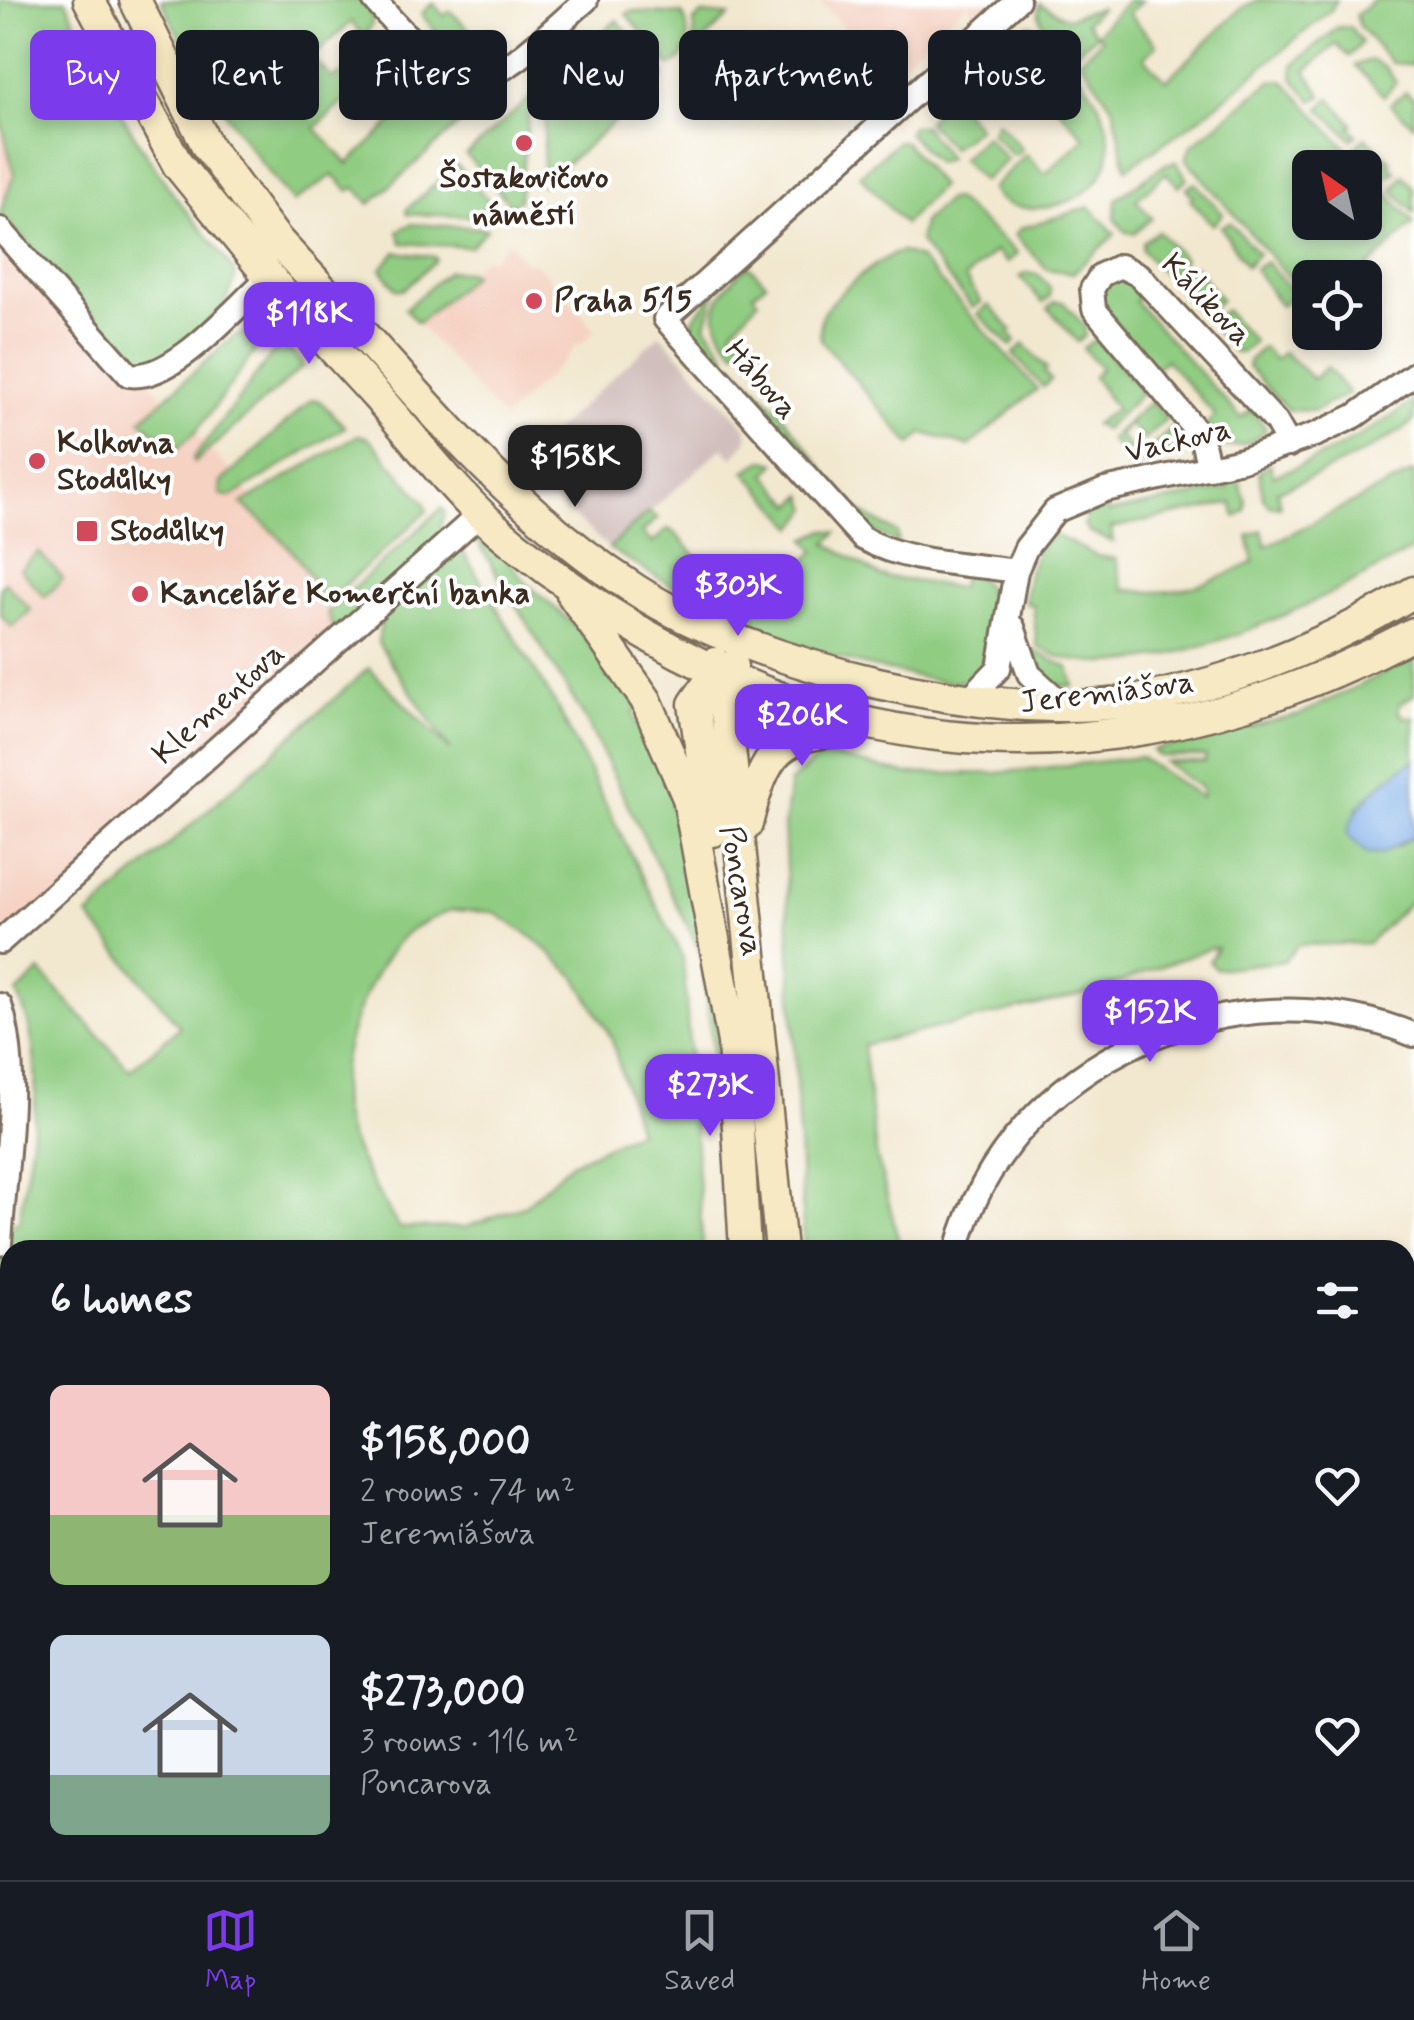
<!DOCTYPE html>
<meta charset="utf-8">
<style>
:root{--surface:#171b24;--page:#242831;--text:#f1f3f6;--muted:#9ea1a6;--line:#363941;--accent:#7c3aed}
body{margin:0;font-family:Mynerve,sans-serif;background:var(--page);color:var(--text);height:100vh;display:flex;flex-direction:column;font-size:38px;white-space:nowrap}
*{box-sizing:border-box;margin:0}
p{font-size:32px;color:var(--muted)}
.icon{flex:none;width:55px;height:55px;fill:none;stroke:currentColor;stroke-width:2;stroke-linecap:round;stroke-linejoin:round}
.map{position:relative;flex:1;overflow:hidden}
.details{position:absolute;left:0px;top:1240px;width:1415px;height:640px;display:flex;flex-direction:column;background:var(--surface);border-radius:30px 30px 0 0;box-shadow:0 5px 15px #0003}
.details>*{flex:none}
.hud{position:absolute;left:30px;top:30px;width:1355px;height:90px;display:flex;gap:20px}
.needle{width:65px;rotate:326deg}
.fabs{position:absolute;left:1292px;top:150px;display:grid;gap:20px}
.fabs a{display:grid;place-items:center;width:90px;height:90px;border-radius:15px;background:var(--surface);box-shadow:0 5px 15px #0003;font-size:50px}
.price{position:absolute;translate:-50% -85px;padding:0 22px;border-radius:20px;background:var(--accent);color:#fff;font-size:32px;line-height:65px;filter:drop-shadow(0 2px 5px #0008)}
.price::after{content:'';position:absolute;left:50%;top:60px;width:30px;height:22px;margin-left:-15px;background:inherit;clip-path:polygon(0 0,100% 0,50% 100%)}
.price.on{background:#222;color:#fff}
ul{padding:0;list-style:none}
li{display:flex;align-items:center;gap:30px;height:250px;padding:0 50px}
li span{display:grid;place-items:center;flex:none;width:280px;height:200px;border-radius:15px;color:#555}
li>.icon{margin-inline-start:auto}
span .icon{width:120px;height:120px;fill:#fffc;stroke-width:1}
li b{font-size:42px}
h2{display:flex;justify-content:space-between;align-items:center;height:120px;padding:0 50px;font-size:42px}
.chip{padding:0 35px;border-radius:15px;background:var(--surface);box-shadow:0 5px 15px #0003;font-size:35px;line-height:90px}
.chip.on{background:var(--accent);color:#fff}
.dock{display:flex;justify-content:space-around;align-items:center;height:140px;border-top:2px solid var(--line);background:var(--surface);font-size:28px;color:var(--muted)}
.dock a{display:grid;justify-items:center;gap:5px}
.dock .on{color:var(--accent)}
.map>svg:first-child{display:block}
</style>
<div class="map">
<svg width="1414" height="1880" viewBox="0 0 1414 1880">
<rect width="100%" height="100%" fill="#fff"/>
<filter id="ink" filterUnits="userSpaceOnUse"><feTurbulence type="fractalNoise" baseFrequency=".01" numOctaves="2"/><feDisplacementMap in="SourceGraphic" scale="20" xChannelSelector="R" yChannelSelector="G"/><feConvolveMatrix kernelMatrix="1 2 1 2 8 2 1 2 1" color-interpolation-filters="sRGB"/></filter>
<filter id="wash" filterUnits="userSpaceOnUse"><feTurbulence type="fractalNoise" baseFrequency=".0048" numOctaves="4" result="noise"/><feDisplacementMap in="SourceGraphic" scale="40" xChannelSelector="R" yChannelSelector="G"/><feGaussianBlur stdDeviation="2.25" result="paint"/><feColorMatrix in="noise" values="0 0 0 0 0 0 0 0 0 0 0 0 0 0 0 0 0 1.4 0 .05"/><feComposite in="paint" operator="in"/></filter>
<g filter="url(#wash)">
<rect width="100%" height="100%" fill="#f2e8d0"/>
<!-- built -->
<path fill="#f5d2c2" d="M 819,0 L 992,3 L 1003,0 L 970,29 L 975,18 L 968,3 L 887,76 Z
M 0,118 L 14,174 L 0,214 L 261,506 L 343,611 L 350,650 L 37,929 L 5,950 L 0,945 Z
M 508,242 L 528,264 L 533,260 L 595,330 L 581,345 L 575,345 L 570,355 L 503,419 L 418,323 L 471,276 L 468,272 L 486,256 L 491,260 Z"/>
<!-- industrial -->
<path fill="#d1bfbd" d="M 660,334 L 746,427 L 748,440 L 733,458 L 723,447 L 609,548 L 516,466 Z"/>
<!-- green -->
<path fill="#90cc82" stroke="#667b50" stroke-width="2.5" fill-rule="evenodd" d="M 0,0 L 66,0 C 94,68 131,136 174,195 C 193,222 219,245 235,274 C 233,310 181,348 151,364 L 134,360 L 0,213 L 14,174 L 0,116 Z
M 161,0 L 360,0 L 372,14 L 372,24 L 364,37 L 351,22 L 312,57 L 332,78 L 355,67 L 367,80 L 315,128 L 348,164 L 413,103 L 376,58 L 380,49 L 400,48 C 430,84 454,92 501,87 L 370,204 L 355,187 L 349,191 L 333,175 L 293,202 C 240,139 197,74 161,0 Z
M 1128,0 L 1142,1 L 1128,13 L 1157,45 L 1144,57 L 1166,81 L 1243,7 L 1257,0 L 1337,0 L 1331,10 L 1203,116 L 1126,169 L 1114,109 L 1080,60 L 1102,39 L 1097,34 L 1072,55 C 1059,41 1032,23 1040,4 L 1067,18 L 1101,8 L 1086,22 L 1096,34 Z
M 1374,0 L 1414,0 L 1414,65 L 1392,63 L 1359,26 L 1356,15 Z
M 433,3 L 444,16 L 450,11 L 478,38 L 489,29 L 504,45 C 464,67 446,44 421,14 Z
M 631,11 L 682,14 C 692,29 689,60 670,66 L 626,14 Z
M 702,14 L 729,16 L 694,50 L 694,21 Z
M 617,20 L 664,75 L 662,80 L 557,70 Z
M 1027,25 L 1033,26 C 1053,48 1080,71 1095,97 C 1156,209 1003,230 992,188 L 1026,154 L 1045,174 L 1085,138 L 1014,60 L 974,96 L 971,93 L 964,99 L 956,92 L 957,87 Z
M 1338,27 L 1350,27 L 1362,42 L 1349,57 L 1336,44 L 1306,71 L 1322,96 L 1313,101 L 1294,80 L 1293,65 Z
M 1371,60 L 1386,68 L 1396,82 L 1384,96 L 1355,65 Z
M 553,75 L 648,92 L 542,185 L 547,80 Z
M 1283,80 L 1365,168 L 1310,168 L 1310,222 L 1365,222 L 1365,168 L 1414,223 L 1358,277 L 1290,279 L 1186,159 L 1191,146 L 1271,81 Z
M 1406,92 L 1414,98 L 1414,125 L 1390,104 Z
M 951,95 L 978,127 L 951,148 L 927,121 Z
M 531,97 L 519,200 L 511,205 L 466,155 Z
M 1330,98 L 1353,124 L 1350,127 L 1357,135 L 1352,139 L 1320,109 Z
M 997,121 L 1022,149 L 1017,154 L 1011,154 L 991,132 Z
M 911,126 L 924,126 L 948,158 L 936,163 L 908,133 Z
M 985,135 L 1007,160 L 982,181 L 961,159 Z
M 1365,137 L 1391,161 L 1388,164 L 1396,172 L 1382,178 L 1355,148 Z
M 898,141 L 905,142 L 940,186 L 904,224 L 860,175 Z
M 1177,162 L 1187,179 L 1178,186 L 1166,173 L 1136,200 L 1152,218 L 1134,233 L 1126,232 L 1115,219 L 1116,199 L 1166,164 Z
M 457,165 L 503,217 L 407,214 L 406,210 Z
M 1403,175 L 1414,187 L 1414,213 L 1393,190 Z
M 1195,183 L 1223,214 L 1213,225 L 1190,200 L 1193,197 L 1186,188 Z
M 955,199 L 1017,253 L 1007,263 L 995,251 L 965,278 L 981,302 L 973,308 L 919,242 L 923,222 L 947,200 Z
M 1090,207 L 1115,234 L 1073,273 L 1047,269 L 1015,235 L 1021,228 Z
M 1230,222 L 1258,254 L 1246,266 L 1221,227 Z
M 412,224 L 483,228 L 487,229 L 470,247 L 402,243 L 398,231 Z
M 1158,231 L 1184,259 L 1170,274 L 1163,273 L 1142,250 L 1143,242 Z
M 396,252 L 435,257 L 436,260 L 403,290 L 396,289 L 381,269 Z
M 902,252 L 919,258 L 1037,389 L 969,446 L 923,433 L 911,445 L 821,340 C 820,332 819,324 822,316 C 829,299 883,254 902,252 Z
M 1266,262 L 1294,293 L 1281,306 L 1254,269 Z
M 748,265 L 766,283 L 753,294 L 758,301 L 732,330 L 744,344 L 735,351 C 702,316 715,295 748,265 Z
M 1195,266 L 1221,300 L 1206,313 L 1199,312 L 1177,285 Z
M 448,271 L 468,272 L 472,276 L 418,323 L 405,309 Z
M 1026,273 L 1039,275 L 1050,288 L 1050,296 L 1043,303 L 1020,277 Z
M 1131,275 L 1145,290 L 1135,301 L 1241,418 L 1252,409 L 1266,429 C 1253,444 1240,447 1221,446 L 1205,426 L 1215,415 L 1166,360 L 1153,370 L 1099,305 L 1105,279 Z
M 716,289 L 706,325 L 727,356 L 718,366 L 695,336 L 692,321 Z
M 1054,302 L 1063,302 L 1085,327 L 1085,336 L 1078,342 L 1048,308 Z
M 989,305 L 1012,330 L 1009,333 L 1016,341 L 1011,346 L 978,314 Z
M 1225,310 L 1254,342 L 1241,353 L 1234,352 L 1213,328 L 1213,320 Z
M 249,332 L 257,343 L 255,351 L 197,431 L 174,451 L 141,420 L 234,336 Z
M 1096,339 L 1143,392 L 1104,430 L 1094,424 L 1116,409 L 1093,377 L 1101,368 L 1083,348 Z
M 282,341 L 303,366 L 195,462 L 193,459 Z
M 1024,344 L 1047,369 L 1044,372 L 1051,380 L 1043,387 L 1013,354 Z
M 1263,347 L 1275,360 L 1284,352 L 1313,379 L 1327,367 L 1349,393 L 1315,411 L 1288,410 L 1248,367 L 1249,360 Z
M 731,363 L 778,409 L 828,475 L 821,482 L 722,371 Z
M 312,399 L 320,401 L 345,427 L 231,497 L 220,494 L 221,482 Z
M 1414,401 L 1414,421 C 1373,451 1325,473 1277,491 L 1280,506 L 1269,505 L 1263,498 L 1259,472 L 1270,463 L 1273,476 C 1325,458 1369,433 1414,401 Z
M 1150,402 L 1167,418 L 1144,440 L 1130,424 L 1119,435 L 1139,458 L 1174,427 L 1181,442 L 1168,456 L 1130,464 L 1110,439 Z
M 358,435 L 369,438 L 425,503 L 427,511 L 323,605 C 306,559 279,535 242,504 Z
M 765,460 L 776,463 L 766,474 L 793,505 L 804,495 L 809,509 L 795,527 L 745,471 Z
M 1414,472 L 1414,548 C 1332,597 1127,704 1037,646 L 1033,604 L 1025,604 C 1026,579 1032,547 1055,535 L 1097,556 L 1116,559 L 1123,589 C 1172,599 1209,584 1254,562 L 1248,536 L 1262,530 L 1266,546 Z
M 1225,475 L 1238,478 L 1246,501 L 1245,511 L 1236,517 L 1232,503 L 1111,528 L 1113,542 L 1089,532 L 1084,524 L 1088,510 L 1104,500 L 1108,513 L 1228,488 Z
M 832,480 L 862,513 L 897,533 L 898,543 L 867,528 L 825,486 Z
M 442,508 L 445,513 L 440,527 L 445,533 L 335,633 L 327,612 Z
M 648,512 L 658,518 L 642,532 L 652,543 L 668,529 L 674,532 L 747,613 L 816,551 L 806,539 L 825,530 L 837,532 L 827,543 L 880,576 L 960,588 L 962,574 C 1002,568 1005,662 976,677 C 955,688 931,679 909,675 C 791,652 710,612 609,548 Z
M 476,539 L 494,543 L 527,584 L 577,627 L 639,708 L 633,714 L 644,737 L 659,745 C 708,885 721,1042 728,1190 L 702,955 L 586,720 Z
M 460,547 L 556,705 L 683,958 L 703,1250 L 10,1250 L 10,1691 L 0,1693 L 0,1225 L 19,1222 C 30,1146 51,1064 17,993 L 40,971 L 130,1070 L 180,1027 L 88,916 L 369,668 L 451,751 L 378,643 L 382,616 ZM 451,910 L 494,912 L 536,940 L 576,977 L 611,1037 L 638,1131 L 571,1163 L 526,1205 L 466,1227 L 399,1228 C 380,1196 358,1163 346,1126 C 328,1070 364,976 404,935 C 416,924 437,917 451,910 Z
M 39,552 L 63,579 L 45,597 L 20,569 Z
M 5,582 L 31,610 L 12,627 L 0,614 L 0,587 Z
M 1032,650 L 1069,668 L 1074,686 C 1048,689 1038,672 1032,650 Z
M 1414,658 L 1414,695 L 1400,703 L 1398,711 L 1404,717 L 1414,717 L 1414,760 L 1356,809 L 1397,847 L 1414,836 L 1414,898 L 1368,943 L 1298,945 L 1284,961 L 1216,969 L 1209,961 L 1217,948 L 1210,948 L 1093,992 L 863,1045 L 876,1153 L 901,1250 L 804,1250 L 784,826 L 790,782 L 824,754 L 906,774 L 997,773 L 1140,757 L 1201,797 L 1202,789 L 1165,762 L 1205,762 L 1206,756 L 1158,756 L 1153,750 L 1299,715 Z"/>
<!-- forest -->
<path fill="#74b070" stroke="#586d47" stroke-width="2.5" d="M 1405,1657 L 1414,1661 L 1414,1880 L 982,1880 L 984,1870 L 1405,1870 Z"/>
<!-- water -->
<path fill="#7cade7" stroke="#5c6c82" stroke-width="2.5" d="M 1414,760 L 1414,836 L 1381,854 L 1367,854 L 1347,834 C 1354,802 1387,778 1414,760 Z
M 1405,1550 L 1414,1559 L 1414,1618 L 1405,1610 Z"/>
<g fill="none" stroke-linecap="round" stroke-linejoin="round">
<!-- stream -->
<path stroke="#7cade7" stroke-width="6" d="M 1406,1502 L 1414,1497"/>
</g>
</g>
<g filter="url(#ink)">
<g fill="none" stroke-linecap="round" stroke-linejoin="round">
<defs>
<path id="minor" d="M 374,0 C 473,114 484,91 586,0
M 0,229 L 129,375 C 173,382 235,307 268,278
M 1209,468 L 1201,436 L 1094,309 L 1092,289 L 1101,275 L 1120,266 L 1139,275 L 1276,422 L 1289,445
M 1016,571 C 964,563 909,564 862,538 L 665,319 L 1018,0
M 1013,627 L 1029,674 L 1063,705
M 971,697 L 999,668 L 1016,571 L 1026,548 L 1055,511 L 1105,490 L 1242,460 L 1317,434 L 1355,416 L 1414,374
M 0,942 L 481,513
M 0,1005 C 23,1074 4,1171 0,1244
M 957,1250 C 1008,1060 1237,961 1414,1035
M 1405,1313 L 1414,1307
M 0,1585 L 10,1596"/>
<path id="secondary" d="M 89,0 L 178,165 L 289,301
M 135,0 L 207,146 L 276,239 L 313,279
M 396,371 C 469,453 543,531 636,590 C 754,666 993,724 1132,701 C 1233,683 1327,645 1414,592
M 373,392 C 418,442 459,500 512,542 C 792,769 1095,803 1414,633
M 572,594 L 646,700 L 688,798 L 733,1042 L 745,1250
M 715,663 L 727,718 L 781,1250
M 747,824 C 765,751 778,733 855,730
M 713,831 L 694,704 L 708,684 L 732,666
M 728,1880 L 728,1870
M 763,1880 L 764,1870"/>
</defs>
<!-- minor casing -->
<use href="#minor" stroke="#7b6c5c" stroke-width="28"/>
<!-- secondary casing -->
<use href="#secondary" stroke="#7b6c5c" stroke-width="35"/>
<!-- minor -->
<use href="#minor" stroke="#fff" stroke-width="22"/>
<!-- secondary -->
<use href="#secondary" stroke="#f7e9c3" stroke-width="30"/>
<defs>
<path id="secondary-bridge" d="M 313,279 L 396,371
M 289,301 L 373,392"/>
</defs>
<!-- secondary-bridge casing -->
<use href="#secondary-bridge" stroke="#7b6c5c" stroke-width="35" stroke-linecap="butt"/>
<!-- secondary-bridge -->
<use href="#secondary-bridge" stroke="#f7e9c3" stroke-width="30"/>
</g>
</g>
<!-- markers -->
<g fill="#d1495b" stroke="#fff" stroke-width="4">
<circle cx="524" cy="143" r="10"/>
<circle cx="534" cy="301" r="10"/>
<circle cx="37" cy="461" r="10"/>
<rect x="75" y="519" width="24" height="24" rx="5"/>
<circle cx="140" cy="594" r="10"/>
</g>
<g text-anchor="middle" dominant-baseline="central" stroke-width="8" stroke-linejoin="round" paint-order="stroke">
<!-- poi labels -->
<g font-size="32" font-weight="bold" fill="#3b2a1e" stroke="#fff" text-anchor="start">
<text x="524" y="178" text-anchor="middle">Šostakovičovo<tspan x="524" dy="37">náměstí</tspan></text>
<text x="554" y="301">Praha 515</text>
<text x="57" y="443">Kolkovna<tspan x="57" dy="37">Stodůlky</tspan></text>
<text x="110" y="531">Stodůlky</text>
<text x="160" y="594">Kanceláře Komerční banka</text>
</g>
<!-- street labels -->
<g font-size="32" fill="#3b2a1e" stroke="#fff">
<text transform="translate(1206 300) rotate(46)">Kálikova</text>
<text transform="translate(761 380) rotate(49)">Hábova</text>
<text transform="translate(1178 441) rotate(-13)">Vackova</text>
<text transform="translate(1107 693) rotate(-7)">Jeremiášova</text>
<text transform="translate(219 704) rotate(-42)">Klementova</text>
<text transform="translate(741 891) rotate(80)">Poncarova</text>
</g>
</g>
</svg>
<div class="fabs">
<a><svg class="needle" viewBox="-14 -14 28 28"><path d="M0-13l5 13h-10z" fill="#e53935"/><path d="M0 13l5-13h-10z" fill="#9ea1a6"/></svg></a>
<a><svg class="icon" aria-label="locate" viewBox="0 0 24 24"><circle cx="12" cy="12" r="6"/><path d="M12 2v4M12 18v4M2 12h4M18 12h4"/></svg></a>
</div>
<b class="price" style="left:309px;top:367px">$118K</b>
<b class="price on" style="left:575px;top:510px">$158K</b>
<b class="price" style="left:738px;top:639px">$303K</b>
<b class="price" style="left:802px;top:769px">$206K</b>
<b class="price" style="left:1150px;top:1065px">$152K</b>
<b class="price" style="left:710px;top:1139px">$273K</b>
<div class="hud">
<a class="chip on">Buy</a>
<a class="chip">Rent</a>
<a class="chip">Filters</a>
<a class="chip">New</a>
<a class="chip">Apartment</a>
<a class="chip">House</a>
</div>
<section class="details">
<h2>6 homes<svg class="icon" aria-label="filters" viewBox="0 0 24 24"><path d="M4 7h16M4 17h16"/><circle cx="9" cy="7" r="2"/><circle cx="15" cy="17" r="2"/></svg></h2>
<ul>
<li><span style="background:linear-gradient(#f6c9c9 65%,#8fb573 0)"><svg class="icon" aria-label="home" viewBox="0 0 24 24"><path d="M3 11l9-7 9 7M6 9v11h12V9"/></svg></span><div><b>$158,000</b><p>2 rooms · 74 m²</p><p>Jeremiášova</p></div><svg class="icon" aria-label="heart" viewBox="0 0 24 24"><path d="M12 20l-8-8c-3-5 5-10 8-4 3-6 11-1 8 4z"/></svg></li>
<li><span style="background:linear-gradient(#c9d6e8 70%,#7fa58c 0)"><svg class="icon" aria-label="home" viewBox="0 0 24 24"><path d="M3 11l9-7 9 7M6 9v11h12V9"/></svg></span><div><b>$273,000</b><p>3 rooms · 116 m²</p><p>Poncarova</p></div><svg class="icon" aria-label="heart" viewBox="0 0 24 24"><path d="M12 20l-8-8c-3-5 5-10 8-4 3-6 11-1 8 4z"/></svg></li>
</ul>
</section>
</div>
<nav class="dock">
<a class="on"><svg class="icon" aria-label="map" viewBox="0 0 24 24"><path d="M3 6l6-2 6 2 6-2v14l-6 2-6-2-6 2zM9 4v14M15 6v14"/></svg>Map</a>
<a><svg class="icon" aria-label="saved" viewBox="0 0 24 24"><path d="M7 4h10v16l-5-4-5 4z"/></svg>Saved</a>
<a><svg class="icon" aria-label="home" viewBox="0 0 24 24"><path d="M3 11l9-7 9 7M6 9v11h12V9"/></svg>Home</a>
</nav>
